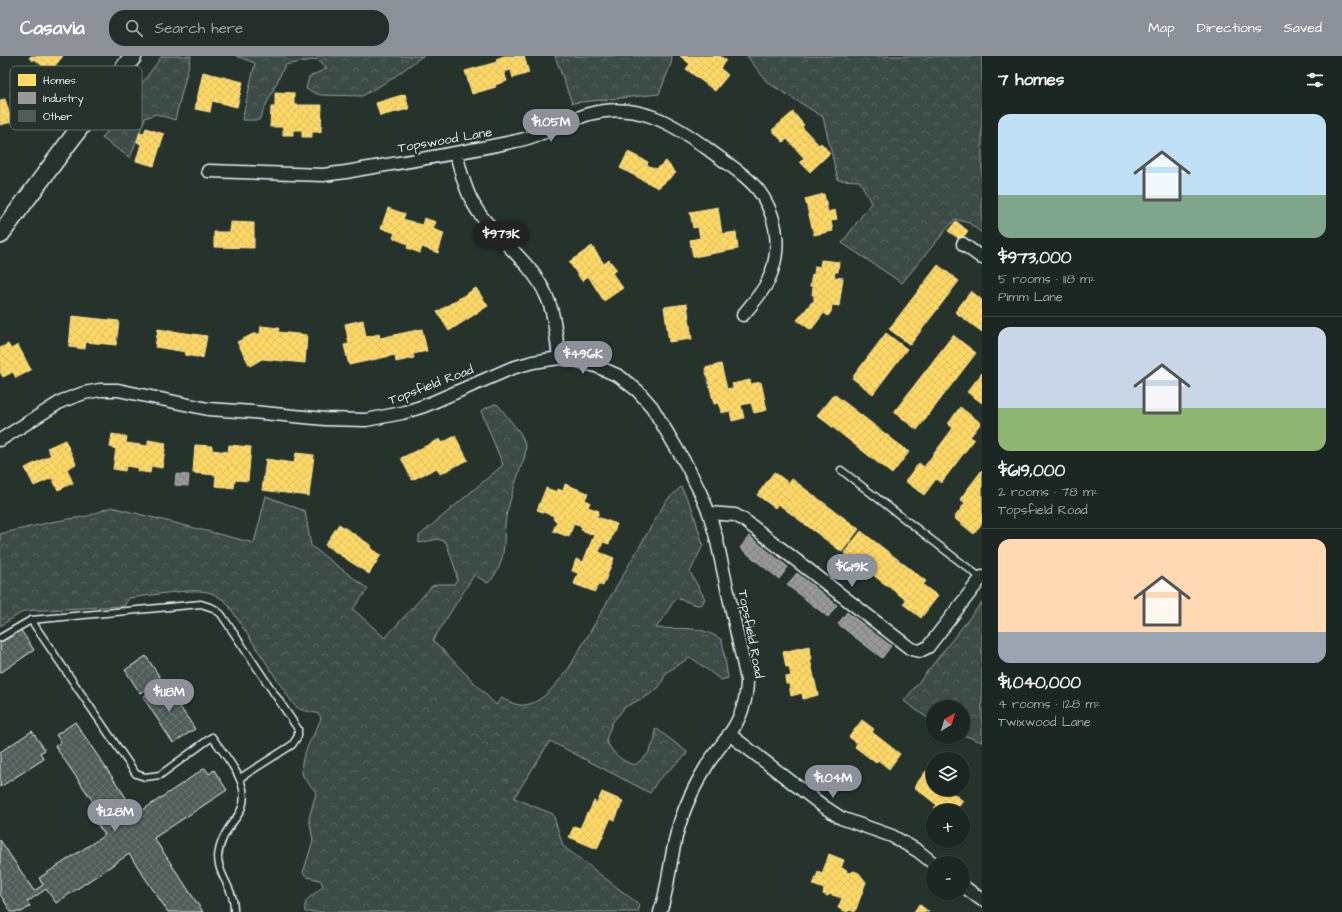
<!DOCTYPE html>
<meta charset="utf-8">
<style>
:root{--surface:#1c2622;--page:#252e2a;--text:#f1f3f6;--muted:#a0a5a5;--line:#3a4340;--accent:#8c9099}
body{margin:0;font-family:"Architects Daughter",sans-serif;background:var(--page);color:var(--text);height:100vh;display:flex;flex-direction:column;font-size:15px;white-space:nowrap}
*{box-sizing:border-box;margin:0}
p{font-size:13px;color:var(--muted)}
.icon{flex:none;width:22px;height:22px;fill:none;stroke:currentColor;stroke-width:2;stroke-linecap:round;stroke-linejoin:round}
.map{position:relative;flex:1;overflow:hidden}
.details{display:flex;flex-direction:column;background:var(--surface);width:360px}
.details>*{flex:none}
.needle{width:26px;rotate:38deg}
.tools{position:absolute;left:926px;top:644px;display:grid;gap:8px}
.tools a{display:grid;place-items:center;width:44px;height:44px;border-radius:50%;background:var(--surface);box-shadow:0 1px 3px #0004,0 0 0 1px var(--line);font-size:20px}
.price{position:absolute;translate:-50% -34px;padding:0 9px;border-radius:14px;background:var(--accent);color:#fff;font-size:13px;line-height:26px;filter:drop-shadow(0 1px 2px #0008)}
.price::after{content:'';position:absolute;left:50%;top:24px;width:12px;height:9px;margin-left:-6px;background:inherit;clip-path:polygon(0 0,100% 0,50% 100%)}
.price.on{background:#222;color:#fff}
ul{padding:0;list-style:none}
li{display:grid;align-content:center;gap:8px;height:212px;padding:0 16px}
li+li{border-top:1px solid var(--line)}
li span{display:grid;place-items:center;height:124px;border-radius:12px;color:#555}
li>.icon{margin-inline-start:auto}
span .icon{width:72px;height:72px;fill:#fffc;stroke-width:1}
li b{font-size:17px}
h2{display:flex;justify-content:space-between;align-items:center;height:48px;padding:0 16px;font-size:17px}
header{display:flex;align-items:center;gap:24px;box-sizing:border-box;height:56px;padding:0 20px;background:var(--accent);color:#fff}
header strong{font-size:19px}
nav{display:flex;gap:22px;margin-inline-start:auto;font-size:14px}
.search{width:280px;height:36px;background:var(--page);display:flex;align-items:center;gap:10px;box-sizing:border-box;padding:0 14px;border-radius:16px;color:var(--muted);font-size:15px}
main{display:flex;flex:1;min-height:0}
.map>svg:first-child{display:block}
</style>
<header>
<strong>Casavia</strong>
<div class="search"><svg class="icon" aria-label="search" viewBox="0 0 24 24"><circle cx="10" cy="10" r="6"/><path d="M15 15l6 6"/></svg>Search here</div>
<nav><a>Map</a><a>Directions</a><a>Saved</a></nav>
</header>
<main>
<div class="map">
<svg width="982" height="856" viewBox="0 0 982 856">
<defs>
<pattern id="forest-crowns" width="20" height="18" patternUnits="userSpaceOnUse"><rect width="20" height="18" fill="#3e4b47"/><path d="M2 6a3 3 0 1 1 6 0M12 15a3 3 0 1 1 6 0" fill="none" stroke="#5a6562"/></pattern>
<pattern id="homes-cross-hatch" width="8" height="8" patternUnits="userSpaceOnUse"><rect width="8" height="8" fill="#ffd966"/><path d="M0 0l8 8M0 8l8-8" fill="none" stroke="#dabc60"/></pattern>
<pattern id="industry-cross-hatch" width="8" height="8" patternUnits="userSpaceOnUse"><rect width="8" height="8" fill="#999"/><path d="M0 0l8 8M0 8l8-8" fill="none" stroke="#808181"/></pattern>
<pattern id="building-cross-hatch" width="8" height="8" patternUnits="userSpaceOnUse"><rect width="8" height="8" fill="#505c59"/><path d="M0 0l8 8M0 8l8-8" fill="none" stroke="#697472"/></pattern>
</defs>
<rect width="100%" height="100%" fill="#26332d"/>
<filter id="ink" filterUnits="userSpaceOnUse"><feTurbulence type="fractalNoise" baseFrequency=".025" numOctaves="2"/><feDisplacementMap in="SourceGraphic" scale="8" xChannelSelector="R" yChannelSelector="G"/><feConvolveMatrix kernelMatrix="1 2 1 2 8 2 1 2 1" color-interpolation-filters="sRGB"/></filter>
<g filter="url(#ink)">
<!-- forest -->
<path fill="url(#forest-crowns)" stroke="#939ea0" d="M 162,0 L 191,0 L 175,64 L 156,58 L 145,62 L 130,102 L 102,82 Z
M 236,0 L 424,0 L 421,1 L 390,24 L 362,40 L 320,39 L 306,33 L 309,21 L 327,12 L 318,3 L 285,9 L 259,64 L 242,64 L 255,7 Z
M 555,0 L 672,0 L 671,8 L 659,38 L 572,47 Z
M 747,0 L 982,0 L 982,177 L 969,167 L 955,163 L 902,227 L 842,187 L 871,147 L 860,125 L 838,124 L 823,61 L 767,26 Z
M 495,348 L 498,349 L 521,378 L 526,391 L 525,400 C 518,418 512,437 507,456 C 501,482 510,505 488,527 L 474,519 L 433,584 L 496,649 L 501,642 C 506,644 511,647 515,648 C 538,655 557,627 569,612 L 666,445 L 681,431 L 692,452 L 703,489 L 690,516 L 705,543 L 702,548 L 697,549 L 676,542 L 656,572 C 682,574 699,568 722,584 L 728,622 L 721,624 L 693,603 L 689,602 L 667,616 L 659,631 L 649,639 L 625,651 L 612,667 L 606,684 C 611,696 622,706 635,709 L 647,699 L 655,684 L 655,673 L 657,673 L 687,696 L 686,699 L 658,724 L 650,737 L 550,685 L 514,742 L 553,758 L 563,790 L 640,849 L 638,856 L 305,856 C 303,839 315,841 323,829 L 320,824 L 307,821 L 303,817 L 313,785 L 309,762 L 316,737 C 313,730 306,727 303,720 C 296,703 316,678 321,662 L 319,658 C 308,654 302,657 293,648 L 227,547 C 221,542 215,538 208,536 C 188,532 150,540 129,542 L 124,550 L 24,555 L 0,570 L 0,478 L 51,466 L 88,460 L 111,451 L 254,487 L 266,440 L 305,455 L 311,490 L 368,533 L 353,553 L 385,582 L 432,530 L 438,528 L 454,528 L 457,524 L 456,515 L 446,486 L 438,483 L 419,487 L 419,480 L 503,409 L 481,355 L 482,354 Z
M 982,546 L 982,686 L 963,679 L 963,651 L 933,651 L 933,666 L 904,645 Z"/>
<!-- homes -->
<path fill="url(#homes-cross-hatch)" stroke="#f8e092" d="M 31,0 L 63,0 L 50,16 L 34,3 L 33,5 L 29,2 Z
M 504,0 L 524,0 L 529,17 L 513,22 L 511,14 L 504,16 L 507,25 L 495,29 L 496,31 L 472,38 L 465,15 L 497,6 L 496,3 Z
M 680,0 L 720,0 L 726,4 L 720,12 L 728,19 L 715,35 L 686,13 L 690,8 Z
M 29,9 L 48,27 L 24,53 L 10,39 L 18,30 L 13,25 Z
M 203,16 L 243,26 L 237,51 L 212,45 L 210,56 L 195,53 Z
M 275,36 L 294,37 L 294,49 L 322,49 L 321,76 L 312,76 L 312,81 L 302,81 L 302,74 L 293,74 L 293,79 L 283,79 L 283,71 L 270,71 L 271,51 L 275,51 Z
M 405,38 L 409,53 L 380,60 L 376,47 Z
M 5,43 L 12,66 L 0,69 L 0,44 Z
M 793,56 L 804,69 L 802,71 L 819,89 L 821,87 L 830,97 L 810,116 L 800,106 L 804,102 L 787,83 L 783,86 L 772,74 Z
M 146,72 L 164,78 L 154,110 L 136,105 L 141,88 L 137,86 L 140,76 L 144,77 Z
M 628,96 L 648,106 L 647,109 L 656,113 L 666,105 L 676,117 L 658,132 L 620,112 Z
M 824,138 L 828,156 L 835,154 L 837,163 L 831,165 L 833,175 L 814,179 L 805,143 Z
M 718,151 L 722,178 L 736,176 L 738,193 L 693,201 L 690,184 L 700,182 L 698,171 L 693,172 L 690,156 Z
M 388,152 L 405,158 L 403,163 L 422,169 L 424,162 L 436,166 L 433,173 L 444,177 L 438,197 L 422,191 L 420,197 L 407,192 L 408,188 L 393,182 L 395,177 L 381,172 Z
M 956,165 L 968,175 L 961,184 L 948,175 Z
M 230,166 L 254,167 L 254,192 L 214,191 L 214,176 L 230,176 Z
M 592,190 L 604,208 L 609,204 L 617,214 L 612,217 L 623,232 L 604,245 L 588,220 L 582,225 L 569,206 Z
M 821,204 L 839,206 L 838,216 L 835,216 L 834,221 L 843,222 L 839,250 L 832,249 L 831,256 L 828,260 L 824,257 L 811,274 L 797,264 L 812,246 L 814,246 L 814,239 L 812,239 L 813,231 L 810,230 L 812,218 L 814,219 L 815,210 L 820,211 Z
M 938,209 L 959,225 L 910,289 L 889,273 Z
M 476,232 L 488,250 L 449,275 L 437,256 Z
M 971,235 L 982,244 L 982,276 L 955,256 Z
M 687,248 L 692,283 L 669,286 L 664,251 Z
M 72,260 L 119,265 L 116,289 L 86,286 L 85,293 L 69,291 Z
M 363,264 L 366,281 L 379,278 L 380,282 L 422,273 L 427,295 L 413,298 L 414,302 L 396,306 L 395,299 L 349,309 L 344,289 L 349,288 L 345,268 Z
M 261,270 L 279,272 L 278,276 L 307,279 L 305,307 L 262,303 L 250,310 L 237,286 L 253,278 L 260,278 Z
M 158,273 L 207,280 L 203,302 L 185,299 L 186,296 L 155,291 Z
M 886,277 L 907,293 L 873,338 L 852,322 Z
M 953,279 L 976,297 L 917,374 L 894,356 Z
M 8,288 L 11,293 L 18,289 L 31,314 L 16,322 L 13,316 L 3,321 L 0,316 L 0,292 Z
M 721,308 L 727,333 L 732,332 L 733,334 L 734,334 L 732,328 L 750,324 L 751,328 L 761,326 L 767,354 L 754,357 L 751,347 L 741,349 L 744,362 L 732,365 L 730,355 L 721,357 L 719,347 L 714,348 L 705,312 Z
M 982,317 L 982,347 L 967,336 Z
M 834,338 L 909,396 L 892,418 L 817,359 Z
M 960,351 L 981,367 L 970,381 L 974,384 L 941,427 L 936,423 L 924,439 L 905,425 L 919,407 L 924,411 L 953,372 L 948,368 Z
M 112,378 L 127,381 L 126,387 L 148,390 L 148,384 L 166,387 L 162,412 L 151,410 L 150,417 L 137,415 L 138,412 L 126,410 L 125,415 L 113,413 L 116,393 L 110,391 Z
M 455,380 L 468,404 L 440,418 L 437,412 L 412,424 L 401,402 L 440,383 L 442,387 Z
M 65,384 L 76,408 L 67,413 L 73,427 L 58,434 L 52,422 L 34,430 L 25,412 L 51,399 L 47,392 Z
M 195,389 L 212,390 L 212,394 L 228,396 L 229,389 L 251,391 L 248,425 L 235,424 L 234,432 L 215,430 L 216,419 L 193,417 Z
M 296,397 L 314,399 L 309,440 L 262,434 L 266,403 L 294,407 Z
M 982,414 L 982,467 L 974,478 L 954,462 L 965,447 L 960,443 Z
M 774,416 L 789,427 L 792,423 L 859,473 L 842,496 L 778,448 L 775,452 L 757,439 Z
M 565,428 L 588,437 L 585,444 L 590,446 L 588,451 L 599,455 L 597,461 L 617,468 L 609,488 L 603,486 L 599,496 L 614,502 L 603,530 L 598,528 L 595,536 L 574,528 L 578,517 L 572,515 L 576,503 L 583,506 L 594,479 L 581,474 L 582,471 L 574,467 L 569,481 L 553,475 L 557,465 L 553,463 L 554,460 L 537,454 L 546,432 L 557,436 L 558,433 L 563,435 Z
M 339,468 L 372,490 L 370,492 L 381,499 L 369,518 L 325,489 Z
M 861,475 L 926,525 L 923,529 L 938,540 L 921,562 L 903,548 L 906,544 L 844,497 Z
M 809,590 L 812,603 L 810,603 L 818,639 L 803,643 L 802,637 L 791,640 L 789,628 L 786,628 L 785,621 L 791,620 L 789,611 L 786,611 L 783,596 Z
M 862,664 L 874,673 L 872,676 L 900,698 L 889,713 L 878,704 L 876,707 L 855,691 L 857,687 L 849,681 Z
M 926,715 L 933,721 L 933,733 L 948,733 L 963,745 L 955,755 L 938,755 L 934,752 L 937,749 L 914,731 Z
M 602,736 L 623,745 L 615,764 L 611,762 L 597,793 L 569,781 L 574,770 L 580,772 L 587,757 L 588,758 L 594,745 L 597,747 Z
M 829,798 L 844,804 L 841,812 L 847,814 L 846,816 L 850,817 L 854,815 L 859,817 L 866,826 L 855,856 L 850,854 L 847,856 L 838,852 L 842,842 L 829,838 L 828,840 L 823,838 L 824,833 L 813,829 L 818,816 L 822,818 Z
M 919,848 L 929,856 L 914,856 Z"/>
<!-- industry -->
<path fill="url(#industry-cross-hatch)" stroke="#b1b3b6" d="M 176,418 L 189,419 L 188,430 L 175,429 Z
M 749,480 L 788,511 L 779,523 L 740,492 Z
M 797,517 L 837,549 L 828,561 L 787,529 Z
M 847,556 L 891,590 L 882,602 L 838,568 Z"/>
<!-- building -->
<path fill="url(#building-cross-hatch)" stroke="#e8f1f8" d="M 20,573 L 34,594 L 0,617 L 0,586 Z
M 146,600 L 161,623 L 140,637 L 125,614 Z
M 164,627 L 195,673 L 173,687 L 143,641 Z
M 75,666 L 137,758 L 205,712 L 209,718 L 214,714 L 227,734 L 154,782 L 203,856 L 168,856 L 129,798 L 56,847 L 46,833 L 27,846 L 30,850 L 22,856 L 11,856 L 0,838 L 0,784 L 34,835 L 43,829 L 39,822 L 105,779 L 88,756 L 96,750 L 55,690 L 61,686 L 56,679 Z
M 32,675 L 45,694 L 40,697 L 44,703 L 0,731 L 0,696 Z"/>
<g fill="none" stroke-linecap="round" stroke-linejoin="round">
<defs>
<path id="service" d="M 841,414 L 981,522
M 31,564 L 201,548 L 213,552 L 221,558 L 298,673 L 298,680 L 292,689 L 240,722
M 0,582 L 31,564 L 136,718 L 145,721 L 160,719 L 212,681 C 228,704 258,734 236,762 C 227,773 219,787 218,801 C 218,817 230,829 233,844 C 234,848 234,852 234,856"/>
<path id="minor" d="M 456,97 C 461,117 466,137 477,154 C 497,184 531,205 546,239 C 555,258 556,281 559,302
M 208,115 L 323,119 L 346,116 C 403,106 460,97 516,85 C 543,80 564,66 589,58 C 636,45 673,67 709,94 C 726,107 752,122 763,141 C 779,167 781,197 768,225 C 762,237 752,248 743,259
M 963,188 L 982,202
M 0,384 L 62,345 L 84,337 L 100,334 L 118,334 L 208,353 L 253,356 L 325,363 L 366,364 L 402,357 L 424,350 L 512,312 L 533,306 L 559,302 L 575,304 L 596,310 L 619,320 L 638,335 L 652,351 L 687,410 L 700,436 L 709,457 L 716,481 L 747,624 C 747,642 741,661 731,676 C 723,688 713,698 706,711 C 692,734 679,763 674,790 C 669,812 668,834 660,856
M 709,457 L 735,459 L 744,464 L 911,593 L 920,595 L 928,591 L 982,521
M 729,678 L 823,750 L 841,762 L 892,780 L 918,795 L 933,807
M 963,830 L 982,844"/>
<path id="secondary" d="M 0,179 L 133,0"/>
</defs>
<!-- service casing -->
<use href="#service" stroke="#e8f1f8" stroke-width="9"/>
<!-- minor casing -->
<use href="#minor" stroke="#e8f1f8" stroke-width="15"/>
<!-- secondary casing -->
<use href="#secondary" stroke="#e8f1f8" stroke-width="20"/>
<!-- service -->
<use href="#service" stroke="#26332d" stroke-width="6"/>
<!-- minor -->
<use href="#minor" stroke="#26332d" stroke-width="12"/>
<!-- secondary -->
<use href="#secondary" stroke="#26332d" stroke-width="17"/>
</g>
</g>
<g text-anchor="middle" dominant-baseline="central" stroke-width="4" stroke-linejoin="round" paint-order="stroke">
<!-- street labels -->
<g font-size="13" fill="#e8f1f8" stroke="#26332d">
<text transform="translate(445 84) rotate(-10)">Topswood Lane</text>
<text transform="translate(431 329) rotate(-21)">Topsfield Road</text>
<text transform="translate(751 578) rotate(79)">Topsfield Road</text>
</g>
</g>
<!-- legend -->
<rect x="10" y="10" width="132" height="64" rx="6" fill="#26332d" stroke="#606c6a" stroke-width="1"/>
<rect x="18" y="18" width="18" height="12" fill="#ffd966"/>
<rect x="18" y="36" width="18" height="12" fill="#999"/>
<rect x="18" y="54" width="18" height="12" fill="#505c59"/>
<g font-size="11" fill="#e8f1f8">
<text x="43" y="28">Homes</text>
<text x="43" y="46">Industry</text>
<text x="43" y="64">Other</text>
</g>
</svg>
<div class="tools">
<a><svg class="needle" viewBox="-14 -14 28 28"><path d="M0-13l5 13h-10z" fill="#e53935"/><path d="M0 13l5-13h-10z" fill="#a0a5a5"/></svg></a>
<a><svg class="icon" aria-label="layers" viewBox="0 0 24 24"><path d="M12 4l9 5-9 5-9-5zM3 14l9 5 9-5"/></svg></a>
<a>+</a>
<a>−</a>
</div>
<b class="price" style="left:551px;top:87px">$1.05M</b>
<b class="price on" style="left:501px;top:199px">$973K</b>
<b class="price" style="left:583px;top:319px">$496K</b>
<b class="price" style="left:852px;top:532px">$619K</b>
<b class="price" style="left:169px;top:657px">$1.18M</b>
<b class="price" style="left:833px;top:743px">$1.04M</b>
<b class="price" style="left:115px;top:777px">$1.28M</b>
</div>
<section class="details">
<h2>7 homes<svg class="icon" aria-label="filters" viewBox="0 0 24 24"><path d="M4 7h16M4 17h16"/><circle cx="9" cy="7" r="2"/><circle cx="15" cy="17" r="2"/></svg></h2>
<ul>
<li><span style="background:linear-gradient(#bfe0f5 65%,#7fa58c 0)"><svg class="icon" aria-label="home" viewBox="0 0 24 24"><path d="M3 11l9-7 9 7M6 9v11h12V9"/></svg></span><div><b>$973,000</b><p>5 rooms · 118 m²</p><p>Pimm Lane</p></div></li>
<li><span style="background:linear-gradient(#c9d6e8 65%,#8fb573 0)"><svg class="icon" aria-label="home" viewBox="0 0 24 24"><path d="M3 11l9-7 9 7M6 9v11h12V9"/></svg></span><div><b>$619,000</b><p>2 rooms · 78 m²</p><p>Topsfield Road</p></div></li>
<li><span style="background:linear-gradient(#ffd9b3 75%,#9aa5b1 0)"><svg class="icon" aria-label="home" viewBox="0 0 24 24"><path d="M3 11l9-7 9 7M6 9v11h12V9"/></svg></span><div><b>$1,040,000</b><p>4 rooms · 128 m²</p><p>Twixwood Lane</p></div></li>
</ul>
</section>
</main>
